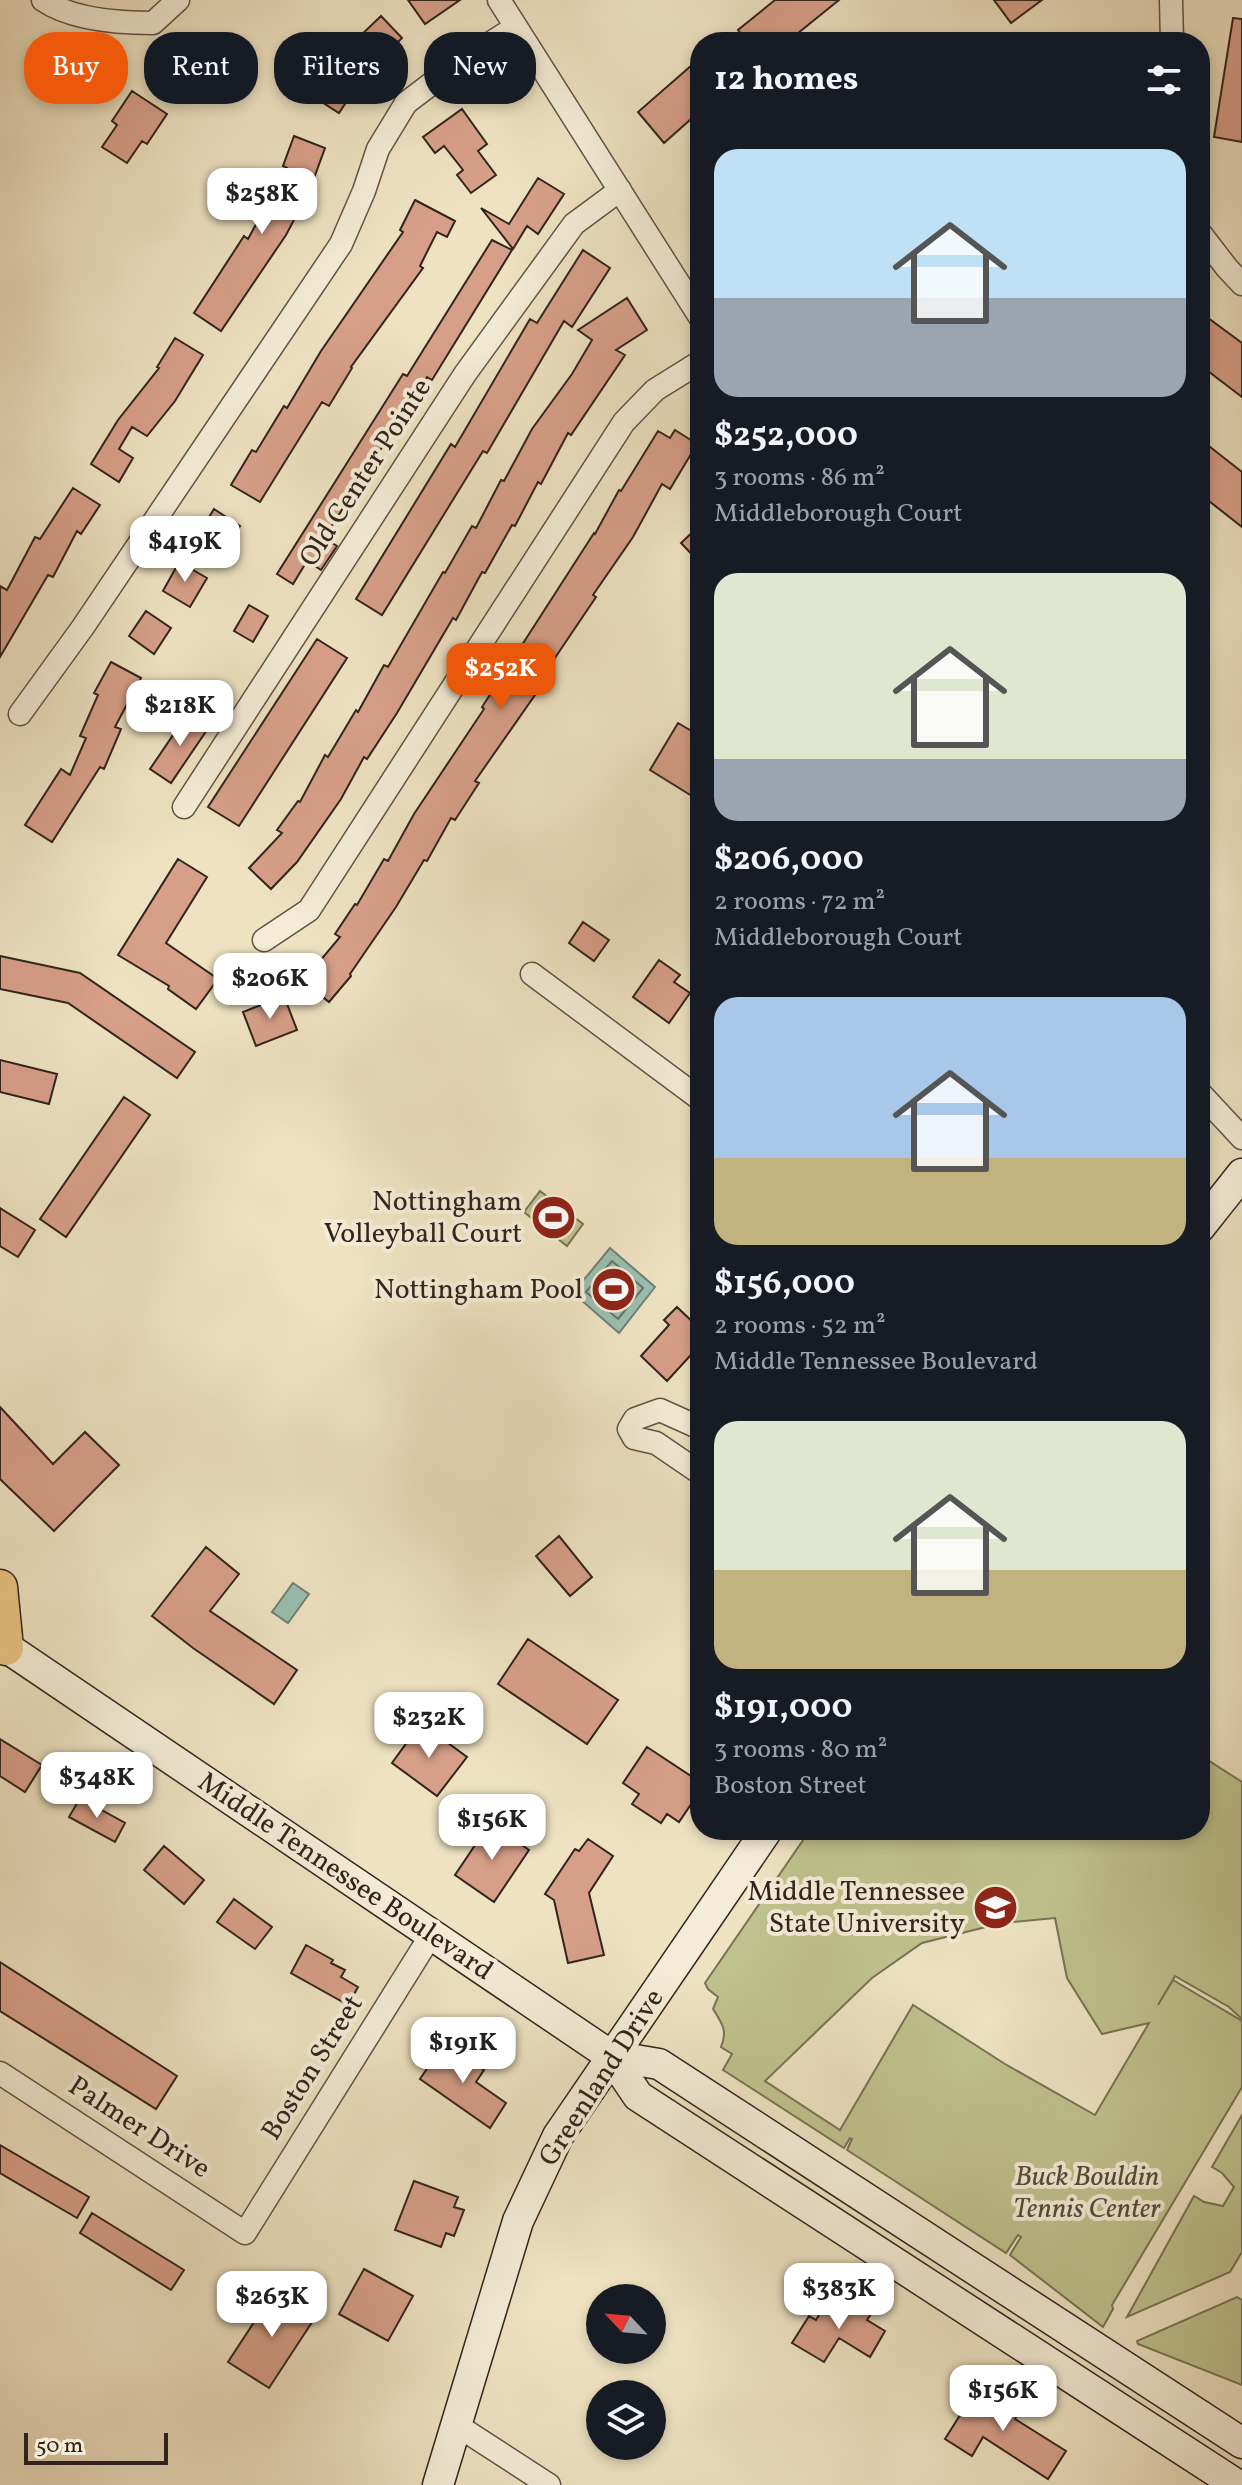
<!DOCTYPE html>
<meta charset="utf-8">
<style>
:root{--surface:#171b24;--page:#20242c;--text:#f1f3f6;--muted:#9ea1a6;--accent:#ea580c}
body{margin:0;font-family:Vollkorn,serif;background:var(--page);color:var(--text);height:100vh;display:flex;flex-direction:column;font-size:30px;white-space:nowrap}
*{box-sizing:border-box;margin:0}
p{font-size:26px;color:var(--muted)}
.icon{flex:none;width:44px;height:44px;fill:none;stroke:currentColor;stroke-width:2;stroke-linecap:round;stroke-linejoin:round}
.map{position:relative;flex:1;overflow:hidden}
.sheet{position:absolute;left:690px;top:32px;width:520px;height:1808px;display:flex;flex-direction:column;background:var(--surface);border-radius:32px;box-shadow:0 4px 12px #0003}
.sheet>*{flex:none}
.hud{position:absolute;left:24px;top:32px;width:546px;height:72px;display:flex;gap:16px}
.needle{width:52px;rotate:296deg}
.controls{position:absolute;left:586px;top:2284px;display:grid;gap:16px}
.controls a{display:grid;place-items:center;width:80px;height:80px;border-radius:50%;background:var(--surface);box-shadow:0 4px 12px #0003;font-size:40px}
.scale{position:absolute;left:24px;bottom:20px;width:144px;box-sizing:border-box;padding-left:8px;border:4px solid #32241c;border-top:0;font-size:22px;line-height:28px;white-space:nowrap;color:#32241c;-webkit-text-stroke:6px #f4ecd7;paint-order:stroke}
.price{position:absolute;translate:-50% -68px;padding:0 18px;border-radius:16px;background:#fff;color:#222;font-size:26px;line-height:52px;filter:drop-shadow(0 2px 4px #0008)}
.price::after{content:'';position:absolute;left:50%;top:48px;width:24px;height:18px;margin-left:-12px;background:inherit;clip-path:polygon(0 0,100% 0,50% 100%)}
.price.current{background:var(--accent);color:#fff}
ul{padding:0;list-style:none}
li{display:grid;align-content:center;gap:16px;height:424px;padding:0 24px}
li span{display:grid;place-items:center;height:248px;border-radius:24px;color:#555}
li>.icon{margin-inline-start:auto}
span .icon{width:144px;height:144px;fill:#fffc;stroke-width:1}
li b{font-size:34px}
h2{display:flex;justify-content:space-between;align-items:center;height:96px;padding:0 24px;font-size:34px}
.pill{padding:0 28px;border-radius:32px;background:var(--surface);box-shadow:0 4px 12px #0003;font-size:28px;line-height:72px}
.pill.current{background:var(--accent);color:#fff}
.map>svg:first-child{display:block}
</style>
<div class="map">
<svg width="1242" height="2485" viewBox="0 0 1242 2485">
<rect width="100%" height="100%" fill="#eee2c1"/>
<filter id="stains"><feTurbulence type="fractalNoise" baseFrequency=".0025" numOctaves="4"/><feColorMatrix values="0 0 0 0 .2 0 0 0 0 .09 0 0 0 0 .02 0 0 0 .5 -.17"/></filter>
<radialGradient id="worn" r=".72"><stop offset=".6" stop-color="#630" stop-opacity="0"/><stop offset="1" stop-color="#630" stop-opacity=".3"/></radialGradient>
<!-- green -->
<path fill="#bfc28e" stroke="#787355" stroke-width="2" fill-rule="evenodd" d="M 540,1191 L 583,1224 L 567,1246 L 524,1212 Z
M 1200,1755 L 1242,1782 L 1242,2019 L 1229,2007 L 1175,1976 L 1158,2005 L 1173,1980 L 1242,2021 L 1242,2087 L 1112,2305 L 1113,2309 L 1103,2327 L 1010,2255 L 1021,2237 L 1018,2235 L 1006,2253 L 847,2150 L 852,2139 L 850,2138 L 844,2148 L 723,2070 L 732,2054 L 721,2047 C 728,2031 722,2023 713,2009 L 718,1997 L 708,1989 L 705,1983 L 810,1830 L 1200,1830 ZM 1055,1918 L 1067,1978 L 1102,2034 L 1149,2023 L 1095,2115 L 1005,2064 L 913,2005 L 840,2130 L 765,2081 L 872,1978 L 922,1943 L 1002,1923 Z
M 1242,2115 L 1242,2252 L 1230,2272 L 1127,2317 L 1194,2196 L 1204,2202 L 1223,2206 L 1234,2187 L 1222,2173 L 1212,2167 Z
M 1237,2297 L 1242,2300 L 1242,2385 L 1138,2344 L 1137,2341 Z"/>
<!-- water -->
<path fill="#9abeb0" stroke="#708075" stroke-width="2" d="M 610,1248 L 655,1287 L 619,1333 L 573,1293 Z
M 293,1583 L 309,1594 L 288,1623 L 272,1612 Z"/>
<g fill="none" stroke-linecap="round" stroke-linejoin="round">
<!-- shore -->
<path stroke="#667166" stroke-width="2" d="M 612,1261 L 643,1288 L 618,1319 L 586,1292 Z
M 613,1275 L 629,1290 L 616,1305 L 600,1291 Z"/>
</g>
<!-- building -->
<path fill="#d79f88" stroke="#32241c" stroke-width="2" d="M 408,0 L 460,0 L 425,24 Z
M 775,0 L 839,0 L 787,42 L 747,42 L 738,30 Z
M 994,0 L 1042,0 L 1011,23 Z
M 381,16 L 402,38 L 378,62 L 356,40 Z
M 1233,18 L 1242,19 L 1242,142 L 1214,137 Z
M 700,58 L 700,111 L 664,143 L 638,112 Z
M 330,71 L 356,87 L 339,113 L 314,97 Z
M 132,91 L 167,114 L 147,144 L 142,141 L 127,163 L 102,147 L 117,125 L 112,121 Z
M 462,109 L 487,144 L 478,151 L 496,175 L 471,193 L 457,175 L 463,170 L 444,146 L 435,153 L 423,137 Z
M 294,136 L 325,148 L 314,178 L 310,176 L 296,202 L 302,205 L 286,235 L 221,331 L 194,313 L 244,236 L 248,239 L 287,168 L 283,166 Z
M 538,178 L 564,194 L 538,234 L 527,226 L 513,249 L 481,208 L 509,224 Z
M 415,200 L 455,221 L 447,237 L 437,232 L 420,266 L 423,268 L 351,367 L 352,368 L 329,406 L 322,402 L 260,502 L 231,485 L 252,450 L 256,452 L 284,406 L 287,408 L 321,351 L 403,232 L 400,230 Z
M 492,240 L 512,250 L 432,380 L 427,377 L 324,538 L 337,546 L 321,570 L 307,561 L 293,584 L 277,574 L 403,374 L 407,376 Z
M 583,250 L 610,268 L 572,327 L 564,321 L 487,453 L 483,451 L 382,615 L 356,599 L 451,444 L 455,447 L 530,319 L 537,323 Z
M 627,298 L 647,330 L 616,350 L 625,355 L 571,435 L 568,433 L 541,484 L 538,482 L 515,526 L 512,525 L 485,573 L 482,572 L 456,620 L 453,618 L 397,713 L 367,759 L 364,757 L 341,799 L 297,862 L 271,889 L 249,868 L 282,833 L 277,830 L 298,801 L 300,802 L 325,755 L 328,757 L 356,710 L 358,712 L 384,665 L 388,667 L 443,572 L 445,573 L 472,526 L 476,528 L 501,480 L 504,481 L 532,429 L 572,374 L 592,340 L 578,330 Z
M 1200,312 L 1242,343 L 1242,397 L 1200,365 Z
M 175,338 L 203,355 L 175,401 L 147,436 L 132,427 L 119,449 L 133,458 L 119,482 L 91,464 L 118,420 L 159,368 L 157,367 Z
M 675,430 L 697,444 L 670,489 L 662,484 L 633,537 L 593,595 L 596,597 L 534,689 L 537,692 L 475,781 L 479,783 L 455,820 L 451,818 L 427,861 L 424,860 L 396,907 L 350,974 L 351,976 L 329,1002 L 303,981 L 340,937 L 335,934 L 355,904 L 357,905 L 384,859 L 388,861 L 414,814 L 484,709 L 482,707 L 594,533 L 595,534 L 619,490 L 621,491 L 658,431 L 670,438 Z
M 1200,439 L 1242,472 L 1242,527 L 1200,494 Z
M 73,488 L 100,505 L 81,534 L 77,531 L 53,577 L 48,575 L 0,657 L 0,586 L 7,590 L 35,537 L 40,539 Z
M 214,509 L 240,526 L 224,551 L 198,535 Z
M 700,525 L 700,563 L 681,543 Z
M 179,562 L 207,578 L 190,607 L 163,591 Z
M 249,605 L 268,616 L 253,642 L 234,631 Z
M 146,611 L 171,628 L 154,654 L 129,636 Z
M 317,639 L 347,658 L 239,826 L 208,807 Z
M 111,662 L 141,678 L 115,727 L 121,729 L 104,769 L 100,767 L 52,842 L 25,825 L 61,769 L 70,775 L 86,738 L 80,736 L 98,695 L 94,693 Z
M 188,713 L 209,727 L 171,783 L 150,769 Z
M 678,723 L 700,736 L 700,801 L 650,770 Z
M 178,859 L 207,877 L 166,943 L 218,979 L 196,1009 L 168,989 L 169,986 L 118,955 Z
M 583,922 L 609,940 L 594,961 L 569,943 Z
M 0,956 L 80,973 L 195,1052 L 177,1078 L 68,1003 L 0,989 Z
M 659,960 L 680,975 L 674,982 L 690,993 L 669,1023 L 633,997 Z
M 284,996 L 297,1030 L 256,1046 L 243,1012 Z
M 0,1060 L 57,1074 L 49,1104 L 0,1092 Z
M 124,1097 L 150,1115 L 66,1237 L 40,1219 Z
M 0,1208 L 35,1230 L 18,1257 L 0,1246 Z
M 677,1307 L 700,1329 L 700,1345 L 667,1381 L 641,1356 L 669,1325 L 664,1320 Z
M 0,1407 L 53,1464 L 85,1432 L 119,1465 L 54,1531 L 0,1479 Z
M 559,1536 L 592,1577 L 570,1596 L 536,1556 Z
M 206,1547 L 239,1574 L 210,1611 L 297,1670 L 274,1704 L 193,1648 L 152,1616 Z
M 528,1639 L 618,1700 L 587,1744 L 498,1684 Z
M 421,1723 L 467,1757 L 437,1796 L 392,1763 Z
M 0,1739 L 42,1765 L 25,1792 L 0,1776 Z
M 647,1747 L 700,1782 L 700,1791 L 679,1822 L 667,1814 L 661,1823 L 632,1804 L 639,1794 L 623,1783 Z
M 80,1798 L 125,1823 L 115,1842 L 69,1817 Z
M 490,1823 L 529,1850 L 494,1902 L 455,1875 Z
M 588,1839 L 613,1856 L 589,1893 L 604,1955 L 568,1963 L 554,1900 L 545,1894 L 575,1849 L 579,1851 Z
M 164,1846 L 204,1880 L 184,1904 L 144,1870 Z
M 234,1899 L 272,1927 L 255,1949 L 217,1922 Z
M 306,1945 L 333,1960 L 331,1963 L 345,1970 L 341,1977 L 358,1987 L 348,2005 L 291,1973 Z
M 0,1962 L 177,2076 L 156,2109 L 0,2011 Z
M 444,2044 L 484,2070 L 476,2082 L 506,2103 L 490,2128 L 420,2079 Z
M 0,2145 L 89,2197 L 77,2218 L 0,2173 Z
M 414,2181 L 458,2197 L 454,2207 L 464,2210 L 454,2236 L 446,2233 L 441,2247 L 395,2230 Z
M 92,2213 L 184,2270 L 171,2290 L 80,2233 Z
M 364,2269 L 413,2296 L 388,2341 L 339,2314 Z
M 275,2290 L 316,2316 L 269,2388 L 228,2362 Z
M 830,2297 L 849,2309 L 853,2303 L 871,2314 L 867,2320 L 885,2331 L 870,2357 L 839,2338 L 824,2362 L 792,2343 L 809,2316 L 816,2320 Z
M 979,2385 L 1020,2410 L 1015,2419 L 1066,2451 L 1048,2479 L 983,2437 L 972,2456 L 945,2439 Z"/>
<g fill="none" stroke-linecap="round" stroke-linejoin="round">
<defs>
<path id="street" d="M 43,0 C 72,20 118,23 153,23 L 178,0
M 499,0 L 700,317
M 1171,0 L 1172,42
M 1200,233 L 1227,268 L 1242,284
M 20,714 L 83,627 L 341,244 L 364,191 L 378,149 L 406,103 L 460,62 L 516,27
M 184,807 L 465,374 L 574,224 L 620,190
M 264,940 L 309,910 L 624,422 L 655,390 L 700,362
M 532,974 L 700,1099
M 1200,1093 L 1242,1138
M 700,1428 L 660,1410 L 635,1419 L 629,1429 L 634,1438 L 656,1443 L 700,1473
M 0,2073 L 245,2233 L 431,1935
M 458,2426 L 549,2485"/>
<path id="secondary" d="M 1200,1227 L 1242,1174
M 0,1643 L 611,2056 L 638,2096 L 1237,2485
M 611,2056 L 659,2064 L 1242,2443
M 438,2485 L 518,2221 L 558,2136 L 767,1830"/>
<path id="primary" d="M 0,1587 L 6,1648"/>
</defs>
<!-- street casing -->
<use href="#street" stroke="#615445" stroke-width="25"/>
<!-- secondary casing -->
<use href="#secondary" stroke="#32241c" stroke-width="33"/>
<!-- primary casing -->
<use href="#primary" stroke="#32241c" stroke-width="37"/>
<!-- street -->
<use href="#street" stroke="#f4ecd7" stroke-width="22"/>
<!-- secondary -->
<use href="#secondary" stroke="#f4ecd7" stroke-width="30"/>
<!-- primary -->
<use href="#primary" stroke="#e7c180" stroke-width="34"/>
</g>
<!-- icons -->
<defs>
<symbol id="stadium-disc" viewBox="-11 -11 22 22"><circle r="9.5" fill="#8f2418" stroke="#f4ecd7"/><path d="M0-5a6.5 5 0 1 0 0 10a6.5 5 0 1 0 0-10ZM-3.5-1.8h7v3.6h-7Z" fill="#fff"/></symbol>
<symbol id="university-disc" viewBox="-11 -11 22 22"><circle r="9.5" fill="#8f2418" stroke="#f4ecd7"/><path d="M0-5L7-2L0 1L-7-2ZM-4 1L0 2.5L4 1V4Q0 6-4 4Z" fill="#fff"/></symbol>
</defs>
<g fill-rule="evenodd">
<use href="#stadium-disc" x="528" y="1192" width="51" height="51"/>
<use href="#stadium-disc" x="588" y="1264" width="51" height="51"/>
<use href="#university-disc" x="970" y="1882" width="51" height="51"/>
</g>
<g text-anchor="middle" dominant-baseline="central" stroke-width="8" stroke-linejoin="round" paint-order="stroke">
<!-- street labels -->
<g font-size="28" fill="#32241c" stroke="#f4ecd7">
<text transform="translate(366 473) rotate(-57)">Old Center Pointe</text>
<text transform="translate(345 1877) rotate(34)">Middle Tennessee Boulevard</text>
<text transform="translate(313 2068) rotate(-58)">Boston Street</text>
<text transform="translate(602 2078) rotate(-57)">Greenland Drive</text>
<text transform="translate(139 2128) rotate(33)">Palmer Drive</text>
</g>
<!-- poi labels -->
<g font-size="28" fill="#32241c" stroke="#f4ecd7" text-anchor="end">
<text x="522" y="1202">Nottingham<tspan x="522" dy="32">Volleyball Court</tspan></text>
<text x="583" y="1290">Nottingham Pool</text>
<text x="965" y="1892">Middle Tennessee<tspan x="965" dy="32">State University</tspan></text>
</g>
<!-- park labels -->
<g font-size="28" font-style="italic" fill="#554c38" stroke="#f4ecd7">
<text x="1087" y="2177">Buck Bouldin<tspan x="1087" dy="32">Tennis Center</tspan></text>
</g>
</g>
<rect width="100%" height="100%" filter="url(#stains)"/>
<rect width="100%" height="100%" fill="url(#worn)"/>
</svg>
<div class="controls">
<a><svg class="needle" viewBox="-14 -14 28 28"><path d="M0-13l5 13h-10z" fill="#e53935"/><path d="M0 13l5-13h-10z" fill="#9ea1a6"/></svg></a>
<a><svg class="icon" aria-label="layers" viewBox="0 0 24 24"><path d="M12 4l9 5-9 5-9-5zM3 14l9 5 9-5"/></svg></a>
</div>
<div class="scale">50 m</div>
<b class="price" style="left:262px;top:236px">$258K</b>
<b class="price" style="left:185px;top:584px">$419K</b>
<b class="price current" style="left:501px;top:711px">$252K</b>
<b class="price" style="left:180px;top:748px">$218K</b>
<b class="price" style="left:270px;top:1021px">$206K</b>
<b class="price" style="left:429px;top:1760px">$232K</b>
<b class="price" style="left:97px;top:1820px">$348K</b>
<b class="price" style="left:492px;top:1862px">$156K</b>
<b class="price" style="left:463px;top:2085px">$191K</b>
<b class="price" style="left:839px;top:2331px">$383K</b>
<b class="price" style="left:272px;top:2339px">$263K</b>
<b class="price" style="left:1003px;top:2433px">$156K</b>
<div class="hud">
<a class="pill current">Buy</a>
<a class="pill">Rent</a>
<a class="pill">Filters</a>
<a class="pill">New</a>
</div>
<section class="sheet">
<h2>12 homes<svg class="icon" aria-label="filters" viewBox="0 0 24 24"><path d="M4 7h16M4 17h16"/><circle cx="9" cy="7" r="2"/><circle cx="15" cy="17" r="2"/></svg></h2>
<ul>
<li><span style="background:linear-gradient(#bfe0f5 60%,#9aa5b1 0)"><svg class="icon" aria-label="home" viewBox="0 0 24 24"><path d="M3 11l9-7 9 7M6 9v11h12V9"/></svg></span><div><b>$252,000</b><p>3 rooms · 86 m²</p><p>Middleborough Court</p></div></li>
<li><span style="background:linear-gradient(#dfe7d0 75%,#9aa5b1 0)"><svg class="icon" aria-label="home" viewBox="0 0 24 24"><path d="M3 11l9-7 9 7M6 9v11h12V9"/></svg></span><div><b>$206,000</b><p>2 rooms · 72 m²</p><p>Middleborough Court</p></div></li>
<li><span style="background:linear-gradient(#a9c7e8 65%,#c2b280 0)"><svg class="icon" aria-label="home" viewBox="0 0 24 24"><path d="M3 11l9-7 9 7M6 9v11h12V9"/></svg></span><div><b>$156,000</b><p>2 rooms · 52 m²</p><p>Middle Tennessee Boulevard</p></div></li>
<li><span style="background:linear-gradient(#dfe7d0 60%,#c2b280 0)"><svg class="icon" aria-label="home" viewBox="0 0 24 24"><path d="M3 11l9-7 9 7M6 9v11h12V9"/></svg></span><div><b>$191,000</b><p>3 rooms · 80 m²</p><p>Boston Street</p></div></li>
</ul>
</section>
</div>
